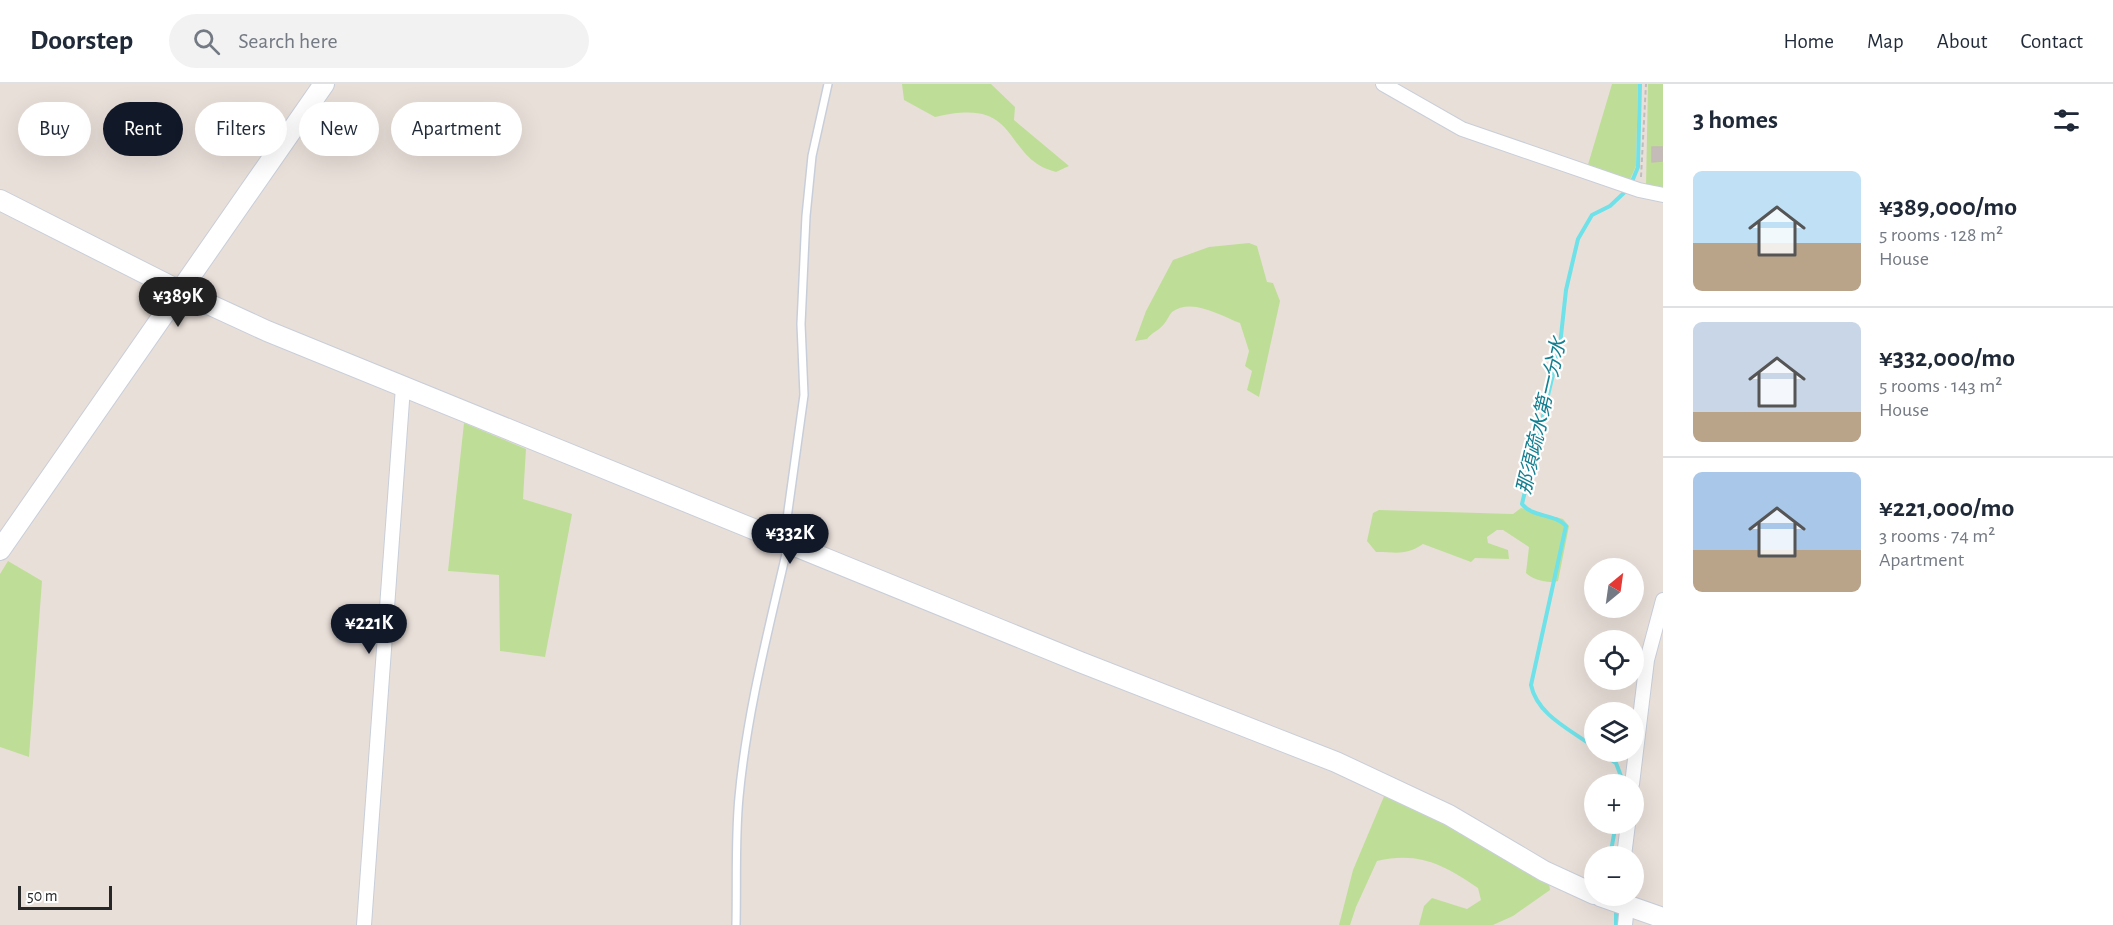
<!DOCTYPE html>
<meta charset="utf-8">
<style>
:root{--surface:#fff;--page:#f2f2f3;--text:#1f2937;--muted:#747a83;--line:#e0e1e3;--accent:#111827}
body{margin:0;font-family:"Alegreya Sans","Noto Sans JP",sans-serif;background:var(--page);color:var(--text);height:100vh;display:flex;flex-direction:column;font-size:22px;white-space:nowrap}
*{box-sizing:border-box;margin:0}
p{font-size:20px;color:var(--muted)}
.icon{flex:none;width:33px;height:33px;fill:none;stroke:currentColor;stroke-width:2;stroke-linecap:round;stroke-linejoin:round}
.map{position:relative;flex:1;overflow:hidden}
.drawer{display:flex;flex-direction:column;background:var(--surface);width:450px}
.drawer>*{flex:none}
.top-card{position:absolute;left:18px;top:18px;width:570px;height:54px;display:flex;gap:12px}
.needle{width:39px;rotate:29deg}
.controls{position:absolute;left:1584px;top:474px;display:grid;gap:12px}
.controls a{display:grid;place-items:center;width:60px;height:60px;border-radius:50%;background:var(--surface);box-shadow:0 6px 24px #0002;font-size:30px}
.scale{position:absolute;left:18px;bottom:15px;width:94px;box-sizing:border-box;padding-left:6px;border:3px solid #272727;border-top:0;font-size:16px;line-height:21px;white-space:nowrap;color:#272727;-webkit-text-stroke:4px #fff;paint-order:stroke}
.price{position:absolute;translate:-50% -51px;padding:0 14px;border-radius:21px;background:var(--accent);color:#fff;font-size:20px;line-height:39px;filter:drop-shadow(0 2px 3px #0008)}
.price::after{content:'';position:absolute;left:50%;top:36px;width:18px;height:14px;margin-left:-9px;background:inherit;clip-path:polygon(0 0,100% 0,50% 100%)}
.price.current{background:#222;color:#fff}
ul{padding:0;list-style:none}
li{display:flex;align-items:center;gap:18px;height:150px;padding:0 30px}
li+li{border-top:2px solid var(--line)}
li span{display:grid;place-items:center;flex:none;width:168px;height:120px;border-radius:9px;color:#555}
li>.icon{margin-inline-start:auto}
span .icon{width:72px;height:72px;fill:#fffc;stroke-width:1}
li b{font-size:26px}
h2{display:flex;justify-content:space-between;align-items:center;height:72px;padding:0 30px;font-size:26px}
.chip{padding:0 21px;border-radius:27px;background:var(--surface);box-shadow:0 6px 24px #0002;font-size:21px;line-height:54px}
.chip.current{background:var(--accent);color:#fff}
header{display:flex;align-items:center;gap:36px;box-sizing:border-box;height:84px;padding:0 30px;background:var(--surface);border-bottom:2px solid var(--line)}
header strong{font-size:28px}
nav{display:flex;gap:33px;margin-inline-start:auto;font-size:21px}
.search{width:420px;height:54px;background:var(--page);display:flex;align-items:center;gap:15px;box-sizing:border-box;padding:0 21px;border-radius:33px;color:var(--muted);font-size:22px}
main{display:flex;flex:1;min-height:0}
.map>svg:first-child{display:block}
</style>
<header>
<strong>Doorstep</strong>
<div class="search"><svg class="icon" aria-label="search" viewBox="0 0 24 24"><circle cx="10" cy="10" r="6"/><path d="M15 15l6 6"/></svg>Search here</div>
<nav><a>Home</a><a>Map</a><a>About</a><a>Contact</a></nav>
</header>
<main>
<div class="map">
<svg width="1663" height="841" viewBox="0 0 1663 841">
<rect width="100%" height="100%" fill="#e9dfd9"/>
<!-- green -->
<path fill="#bede97" d="M 902,0 L 991,0 L 1015,23 L 1014,36 L 1069,82 L 1056,88 C 1000,74 1024,11 935,33 L 904,16 Z
M 1612,0 L 1638,0 L 1636,82 L 1629,98 L 1587,84 Z
M 1648,0 L 1663,0 L 1663,63 L 1652,64 L 1652,77 L 1663,77 L 1663,105 L 1646,101 Z
M 1249,159 L 1257,162 L 1267,198 L 1273,199 L 1280,217 L 1259,313 L 1247,306 L 1252,287 L 1245,282 L 1249,267 L 1240,239 C 1221,232 1192,213 1172,228 C 1169,231 1167,237 1164,240 C 1159,247 1152,248 1147,255 L 1135,257 L 1146,227 L 1173,176 L 1209,163 Z
M 464,339 L 526,365 L 523,415 L 572,430 L 545,573 L 500,567 L 499,491 L 448,487 Z
M 1521,424 L 1563,435 L 1569,442 L 1558,497 C 1549,500 1533,496 1526,489 L 1529,463 L 1503,446 L 1497,446 L 1487,453 L 1488,459 L 1508,466 L 1509,475 L 1475,474 L 1471,478 L 1423,460 C 1405,472 1397,468 1376,468 L 1367,457 L 1373,429 L 1379,426 L 1513,430 Z
M 8,477 L 42,497 L 29,673 L 0,663 L 0,490 Z
M 1391,708 L 1549,799 L 1550,806 L 1513,832 L 1493,841 L 1419,841 L 1424,822 L 1432,814 L 1467,825 L 1481,816 L 1478,804 C 1444,781 1419,767 1377,777 L 1356,823 L 1350,841 L 1339,841 L 1353,786 L 1385,710 Z"/>
<g fill="none" stroke-linecap="round" stroke-linejoin="round">
<!-- stream -->
<path stroke="#6fe1e8" stroke-width="4" d="M 1631,100 L 1638,83 L 1640,0
M 1594,663 C 1571,646 1537,631 1531,601 L 1566,442 C 1554,429 1533,434 1522,420 L 1560,261 L 1566,206 L 1578,155 L 1592,131 L 1610,122 L 1627,106
M 1600,668 L 1616,679 L 1624,700
M 1610,772 L 1616,740
M 1616,841 L 1616,824"/>
</g>
<!-- building -->
<path fill="#c5bcb9" stroke="#c4bbb3" stroke-width="1.5" d="M 1652,63 L 1663,63 L 1663,77 L 1652,78 Z"/>
<g fill="none" stroke-linecap="round" stroke-linejoin="round">
<defs>
<path id="lane" d="M 784,456 L 804,311 L 801,240 L 806,132 L 812,72 L 828,0
M 736,841 C 737,798 735,755 739,713 C 747,627 769,544 788,461"/>
<path id="street" d="M 1383,0 L 1462,45 L 1639,106 L 1663,111
M 1632,700 L 1647,576 L 1663,516
M 1624,772 L 1628,740
M 364,841 L 403,303
M 1625,841 L 1627,821"/>
<path id="secondary" d="M 0,116 L 180,207 L 267,247 L 1080,578 L 1336,678 L 1449,731 L 1544,787 L 1594,810
M 0,466 L 324,0
M 1600,812 L 1663,834"/>
</defs>
<!-- lane casing -->
<use href="#lane" stroke="#c8ced9" stroke-width="10"/>
<!-- street casing -->
<use href="#street" stroke="#c8ced9" stroke-width="16"/>
<!-- secondary casing -->
<use href="#secondary" stroke="#c8ced9" stroke-width="22"/>
<!-- path -->
<path stroke="#bebebe" stroke-width="2" stroke-dasharray="4.5 3" stroke-linecap="butt" d="M 1641,93 L 1646,0"/>
<!-- lane -->
<use href="#lane" stroke="#fff" stroke-width="7"/>
<!-- street -->
<use href="#street" stroke="#fff" stroke-width="14"/>
<!-- secondary -->
<use href="#secondary" stroke="#fff" stroke-width="20"/>
</g>
<g text-anchor="middle" dominant-baseline="central" stroke-width="4.5" stroke-linejoin="round" paint-order="stroke">
<!-- water labels -->
<g font-size="20" font-style="italic" fill="#137f90" stroke="#fff">
<text transform="translate(1542 332) rotate(-77)">那須疏水第一分水</text>
</g>
</g>
</svg>
<div class="controls">
<a><svg class="needle" viewBox="-14 -14 28 28"><path d="M0-13l5 13h-10z" fill="#e53935"/><path d="M0 13l5-13h-10z" fill="#747a83"/></svg></a>
<a><svg class="icon" aria-label="locate" viewBox="0 0 24 24"><circle cx="12" cy="12" r="6"/><path d="M12 2v4M12 18v4M2 12h4M18 12h4"/></svg></a>
<a><svg class="icon" aria-label="layers" viewBox="0 0 24 24"><path d="M12 4l9 5-9 5-9-5zM3 14l9 5 9-5"/></svg></a>
<a>+</a>
<a>−</a>
</div>
<div class="scale">50 m</div>
<b class="price current" style="left:178px;top:244px">¥389K</b>
<b class="price" style="left:790px;top:481px">¥332K</b>
<b class="price" style="left:369px;top:571px">¥221K</b>
<div class="top-card">
<a class="chip">Buy</a>
<a class="chip current">Rent</a>
<a class="chip">Filters</a>
<a class="chip">New</a>
<a class="chip">Apartment</a>
</div>
</div>
<section class="drawer">
<h2>3 homes<svg class="icon" aria-label="filters" viewBox="0 0 24 24"><path d="M4 7h16M4 17h16"/><circle cx="9" cy="7" r="2"/><circle cx="15" cy="17" r="2"/></svg></h2>
<ul>
<li><span style="background:linear-gradient(#bfe0f5 60%,#b9a48a 0)"><svg class="icon" aria-label="home" viewBox="0 0 24 24"><path d="M3 11l9-7 9 7M6 9v11h12V9"/></svg></span><div><b>¥389,000/mo</b><p>5 rooms · 128 m²</p><p>House</p></div></li>
<li><span style="background:linear-gradient(#c9d6e8 75%,#b9a48a 0)"><svg class="icon" aria-label="home" viewBox="0 0 24 24"><path d="M3 11l9-7 9 7M6 9v11h12V9"/></svg></span><div><b>¥332,000/mo</b><p>5 rooms · 143 m²</p><p>House</p></div></li>
<li><span style="background:linear-gradient(#a9c7e8 65%,#b9a48a 0)"><svg class="icon" aria-label="home" viewBox="0 0 24 24"><path d="M3 11l9-7 9 7M6 9v11h12V9"/></svg></span><div><b>¥221,000/mo</b><p>3 rooms · 74 m²</p><p>Apartment</p></div></li>
</ul>
</section>
</main>
